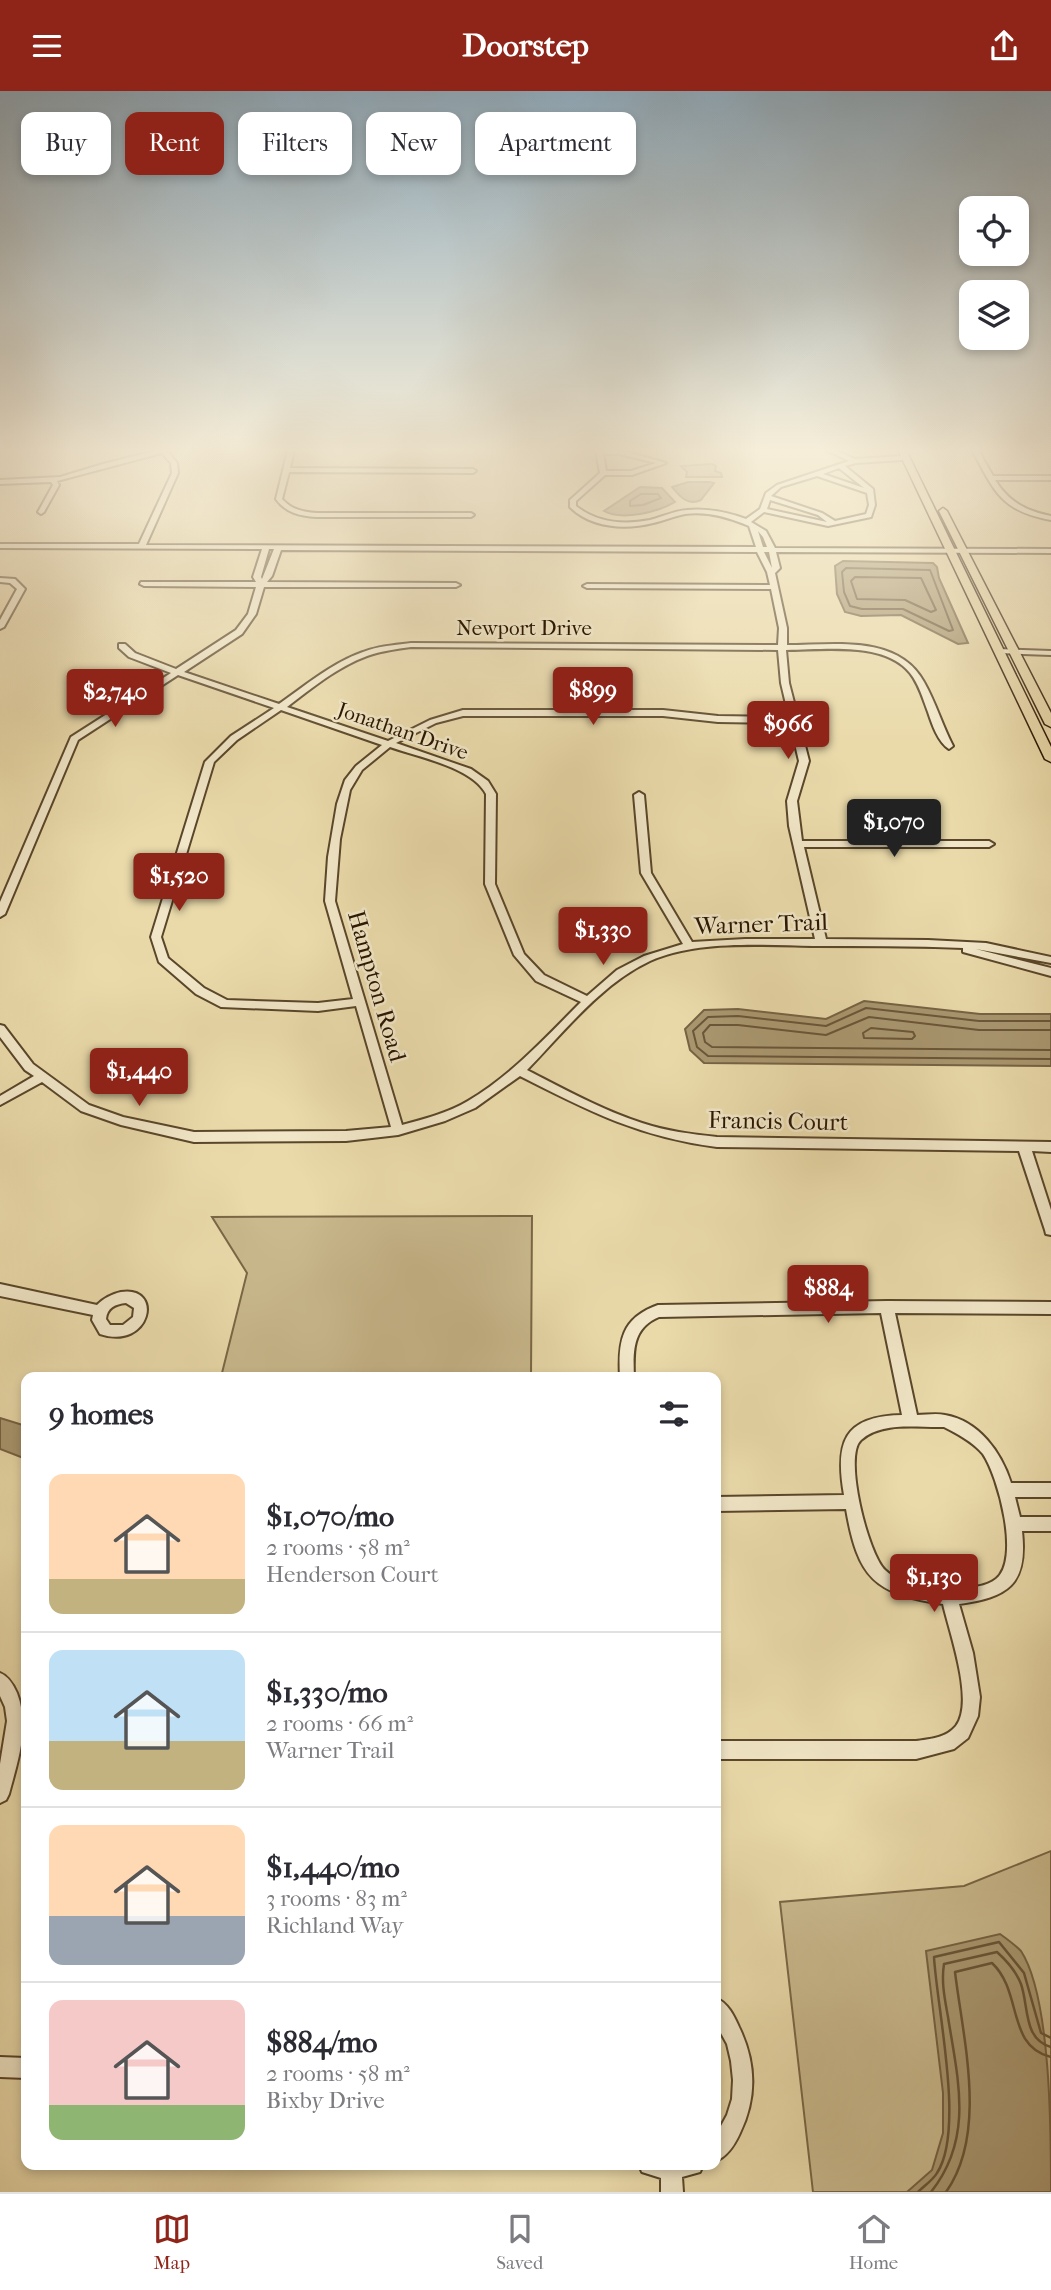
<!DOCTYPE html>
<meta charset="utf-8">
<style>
:root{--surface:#fff;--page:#f7f7f7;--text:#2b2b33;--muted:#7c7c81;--line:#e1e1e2;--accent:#8f2418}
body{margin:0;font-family:"IM FELL French Canon",serif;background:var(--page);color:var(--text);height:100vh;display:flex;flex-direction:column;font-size:26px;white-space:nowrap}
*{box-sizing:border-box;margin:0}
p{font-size:23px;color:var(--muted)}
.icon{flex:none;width:38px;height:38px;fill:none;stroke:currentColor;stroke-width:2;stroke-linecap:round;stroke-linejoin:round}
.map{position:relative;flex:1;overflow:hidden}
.drawer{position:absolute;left:21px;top:1281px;width:700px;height:798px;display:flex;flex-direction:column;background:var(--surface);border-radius:14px;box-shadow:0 4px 10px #0003}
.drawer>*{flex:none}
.guide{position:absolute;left:21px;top:21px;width:700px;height:63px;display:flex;gap:14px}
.buttons{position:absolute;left:959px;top:105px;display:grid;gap:14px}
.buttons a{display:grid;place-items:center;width:70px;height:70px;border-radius:14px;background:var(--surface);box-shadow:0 4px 10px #0003;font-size:35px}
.price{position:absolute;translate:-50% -60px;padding:0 16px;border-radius:7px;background:var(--accent);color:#fff;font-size:23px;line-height:46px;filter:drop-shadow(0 2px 4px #0008)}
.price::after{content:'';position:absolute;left:50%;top:42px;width:21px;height:16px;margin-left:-10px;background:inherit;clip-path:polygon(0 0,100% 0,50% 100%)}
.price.on{background:#222;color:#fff}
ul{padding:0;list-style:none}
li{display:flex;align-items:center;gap:21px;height:175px;padding:0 28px}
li+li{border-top:2px solid var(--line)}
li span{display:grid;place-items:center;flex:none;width:196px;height:140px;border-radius:14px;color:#555}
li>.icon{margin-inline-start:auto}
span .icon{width:84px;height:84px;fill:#fffc;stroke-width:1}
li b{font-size:30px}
h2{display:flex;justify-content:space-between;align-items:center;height:84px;padding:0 28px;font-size:30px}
.chip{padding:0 24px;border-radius:14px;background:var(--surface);box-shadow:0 4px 10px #0003;font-size:24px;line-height:63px}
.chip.on{background:var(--accent);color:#fff}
header{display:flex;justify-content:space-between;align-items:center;height:91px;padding:0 28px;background:var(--accent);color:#fff;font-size:32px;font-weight:700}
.menu{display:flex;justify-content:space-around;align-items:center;height:98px;border-top:2px solid var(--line);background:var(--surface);font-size:19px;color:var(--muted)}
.menu a{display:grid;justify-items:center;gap:4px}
.menu .on{color:var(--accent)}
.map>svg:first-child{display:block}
</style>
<header><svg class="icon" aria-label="menu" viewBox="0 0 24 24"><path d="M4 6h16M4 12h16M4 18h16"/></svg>Doorstep<svg class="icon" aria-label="share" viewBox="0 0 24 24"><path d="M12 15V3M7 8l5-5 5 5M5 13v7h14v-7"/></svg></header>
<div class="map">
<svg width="1051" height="2101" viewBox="0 0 1051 2101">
<rect width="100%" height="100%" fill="#eadaaa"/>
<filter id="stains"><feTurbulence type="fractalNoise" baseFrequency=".00286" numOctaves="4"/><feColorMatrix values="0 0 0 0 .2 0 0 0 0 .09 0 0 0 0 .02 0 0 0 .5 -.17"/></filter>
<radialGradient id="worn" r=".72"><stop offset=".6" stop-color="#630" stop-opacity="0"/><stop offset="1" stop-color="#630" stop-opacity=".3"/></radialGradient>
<!-- green -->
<path fill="#c9b98d" stroke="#7a6746" stroke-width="2" d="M 712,373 L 716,375 L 715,380 L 721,382 L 722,386 L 686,386 L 687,381 L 681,375 Z
M 532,1125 L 531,1286 L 221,1286 L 247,1182 L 212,1126 Z
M 1051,1760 L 1051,2101 L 813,2101 L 780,1811 L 964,1795 Z"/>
<!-- water -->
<path fill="#a99770" stroke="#766343" stroke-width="2" d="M 688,391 L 710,391 L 714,392 L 701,409 C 688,415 680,406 672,396 Z
M 640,396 L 662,397 L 675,411 C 658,421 622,430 604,420 Z
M 843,470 L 933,472 L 937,476 L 939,487 L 968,552 L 958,553 L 901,524 L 861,525 L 845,521 L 837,503 L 835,475 Z
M 864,910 L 980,923 L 1051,923 L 1051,975 L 704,972 L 690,959 L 685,938 L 704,919 L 738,918 L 826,928 Z
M 0,1327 L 26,1335 L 26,1368 L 0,1358 Z
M 1000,1843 C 1007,1848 1015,1854 1021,1860 C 1051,1906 1051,2041 1051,2101 L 907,2101 L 932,2079 L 943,2042 L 943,2002 L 926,1860 Z"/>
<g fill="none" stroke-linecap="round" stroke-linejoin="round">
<!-- shore-far1 -->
<path stroke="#6a5638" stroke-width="2" d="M 641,403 L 658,403 L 661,407 L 643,414 L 630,415 L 630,410 Z
M 846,477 L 930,479 L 953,539 L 949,540 L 903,518 L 862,518 L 850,515 L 844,501 L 842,481 Z
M 855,486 L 921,487 L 936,519 L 931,521 L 905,509 L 857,508 L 851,490 Z
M 1051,930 L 979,930 L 866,917 L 826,935 L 738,925 L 708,926 L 693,940 L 697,956 L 708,965 L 1051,968
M 871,937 L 913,941 L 915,945 L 912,948 L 864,947 L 863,942 Z
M 1051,939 L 979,939 L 869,926 L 826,944 L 738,934 L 710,934 L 703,942 L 705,951 L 712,956 L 1051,959"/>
<!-- shore -->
<path stroke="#6a5638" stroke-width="2.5" d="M 918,2101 C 924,2095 933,2089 937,2082 C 965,2039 937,1919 934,1866 L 999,1851 L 1024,1882 L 1041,1942 L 1051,1947
M 931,2101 C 974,2047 958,1989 948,1926 C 945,1909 941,1891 944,1873 L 997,1861 C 1007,1870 1016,1880 1021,1893 C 1029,1916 1023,1948 1051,1956
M 946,2101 C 988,2042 963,1948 955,1881 L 992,1872 C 1023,1901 1006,1955 1051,1966"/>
<defs>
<path id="minor" d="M 158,359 L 170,359 L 168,361 L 177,372 L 178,382 L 146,454 L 756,456 L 749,435 C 728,426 707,420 685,423 C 674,425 663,430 653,432 C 625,439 591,437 570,416 L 570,409 L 600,382 L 596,359 L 620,359 L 666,372 L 632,384 L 605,384 L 576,410 L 576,415 C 597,432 624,434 650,429 C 662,426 674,420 687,419 C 707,417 727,421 746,428 L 760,418 L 766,402 L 777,394 L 849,370 L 826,359 L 835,359 L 855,368 L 902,365 L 905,367 L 902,369 L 856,372 L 845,375 L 873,398 L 875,414 L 871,426 L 828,435 L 764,421 L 751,431 L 766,440 L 775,457 L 1051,458 L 1051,462 L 776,461 L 780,477 L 775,482 L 787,537 L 787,554 C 833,554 898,543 924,591 C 936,612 942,634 953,655 L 949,658 C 938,651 932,633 928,621 C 923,608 919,593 910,582 C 884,550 824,559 786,559 L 789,592 L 809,670 L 797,710 L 802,750 L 989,750 L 994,753 L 989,756 L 804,756 L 826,848 L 928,849 L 986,852 L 1051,866 L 1051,872 L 976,858 L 1051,877 L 1051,885 L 963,861 L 963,857 C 913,855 863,855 814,855 C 763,854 697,849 650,870 C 601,893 564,941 527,979 C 564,998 602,1019 642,1032 C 666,1040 691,1043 717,1046 L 1051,1051 L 1051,1061 L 1032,1060 L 1051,1119 L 1051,1144 L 1046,1143 L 1045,1139 L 1019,1060 L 717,1056 C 639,1046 589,1020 520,985 L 475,1017 L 445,1030 L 398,1044 L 346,1050 L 194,1051 L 121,1034 L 81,1020 L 42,991 L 0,1014 L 0,1005 L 34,985 L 25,979 L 0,946 L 0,934 L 4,935 L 33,973 L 89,1014 L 123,1026 L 194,1041 L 346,1040 L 391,1036 L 356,915 L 318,920 L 221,916 L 196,903 L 159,871 L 151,846 L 205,671 L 231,645 L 274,617 L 178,584 L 78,649 L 5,823 L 0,826 L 0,811 L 71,646 L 171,582 L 129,566 L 119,557 L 119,553 L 125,553 L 135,562 L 176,578 L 236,539 L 248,523 L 256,496 L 144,495 L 140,493 L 141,491 L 256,491 L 253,486 L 262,458 L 0,457 L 0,453 L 139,453 L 172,382 L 171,372 L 162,362 L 57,390 L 59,394 L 44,421 L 41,423 L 38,421 L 53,394 L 51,391 L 0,393 L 0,389 L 60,386 L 103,373 ZM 603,363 L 619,363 L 656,372 L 631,380 L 606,380 ZM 839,377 L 864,397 L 823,383 ZM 817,385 L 867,402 L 869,414 L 866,423 L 835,430 L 822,422 L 771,405 L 781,396 ZM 770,409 L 818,424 L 827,431 L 767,418 ZM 758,440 L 763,446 L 767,456 L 763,456 ZM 269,458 L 274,458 L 262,488 L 261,486 ZM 281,459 L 757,461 L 767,481 L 770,494 L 587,493 L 583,495 L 587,497 L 771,498 L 779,537 L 778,554 L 411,552 C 395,554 378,555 363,561 C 332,572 306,594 279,613 L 184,581 L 242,543 L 256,523 L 264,496 L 456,496 L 460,494 L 456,492 L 267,491 L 272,485 ZM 764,461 L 769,461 L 772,477 ZM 411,556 L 778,559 L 781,592 L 789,626 L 718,625 L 663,619 L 463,619 L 430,629 L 388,650 L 287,616 C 312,597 337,576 367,565 C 381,560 396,558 411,556 ZM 281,619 L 382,654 L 356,675 L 345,689 L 337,713 L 328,766 L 325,810 L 353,908 L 318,912 L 227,909 L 204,897 L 168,867 L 161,846 L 214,671 L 237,649 ZM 463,625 L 663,625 L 718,631 L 790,632 L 799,670 L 787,710 L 789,735 L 815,848 L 745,848 L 692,851 L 651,782 L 644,704 L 639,701 L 634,704 L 641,782 L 683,853 L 644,865 L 617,879 L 587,905 L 544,884 L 524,863 L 495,793 L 496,703 L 488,690 L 471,678 L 396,652 L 436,632 ZM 390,656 C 418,666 472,676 486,703 L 485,793 L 514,864 L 536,890 L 581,911 C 545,947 512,984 468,1010 C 448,1022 424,1028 402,1034 L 335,810 L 340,748 L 350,699 L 362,679 Z
M 288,359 L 294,359 L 290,377 L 473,378 L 476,380 L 473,382 L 289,381 L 282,408 C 292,419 303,421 317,422 L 471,422 L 474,424 L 471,426 L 317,426 C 300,425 286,422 276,408 Z
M 972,359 L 978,359 L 993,385 L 1051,385 L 1051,389 L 995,389 C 1009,411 1026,420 1051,425 L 1051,429 C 1001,420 995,401 972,359 Z
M 0,487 L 15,488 L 25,498 L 4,536 L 0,538 L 0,529 L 17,498 L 10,492 L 0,491 Z
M 997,558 L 1051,560 L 1051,564 L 1000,562 L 996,560 Z
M 0,1193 L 97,1214 C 104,1207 112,1203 121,1201 C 164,1194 151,1260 100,1243 L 92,1229 L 93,1224 L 0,1205 ZM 126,1212 L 134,1217 L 133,1226 L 123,1234 L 110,1234 L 106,1228 C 107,1217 115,1213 126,1212 Z
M 887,1210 L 1051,1211 L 1051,1223 L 895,1222 L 917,1324 C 926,1324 936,1322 945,1324 C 979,1330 1001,1361 1011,1392 L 1051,1392 L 1051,1406 L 1015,1406 L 1020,1426 L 1051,1426 L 1051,1440 L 1022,1440 C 1028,1494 1008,1506 959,1513 L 973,1562 L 980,1606 L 978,1625 L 968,1647 L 954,1658 L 916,1668 L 716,1668 L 716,1650 L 916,1650 C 930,1648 946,1647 956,1635 C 975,1611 949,1540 943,1513 C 874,1503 858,1487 846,1418 L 716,1420 L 716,1406 L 844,1404 C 835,1352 843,1325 902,1324 L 881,1222 L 659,1226 C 632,1237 633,1261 634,1286 L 620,1286 C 618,1251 621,1227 658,1214 ZM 944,1336 C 958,1343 973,1351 983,1363 C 998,1385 1021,1469 996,1488 C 985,1497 963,1498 950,1497 C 928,1497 901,1495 885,1479 C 868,1463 843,1365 861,1349 C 882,1330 918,1337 944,1336 Z
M 0,1582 C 8,1585 13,1593 17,1602 C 30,1636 18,1669 9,1703 L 6,1709 L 0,1712 L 0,1673 L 7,1630 L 5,1616 L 0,1605 Z
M 716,1907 C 728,1912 734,1925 739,1936 C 756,1971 757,2007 740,2042 C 735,2053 728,2065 716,2070 L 716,2044 L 727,2024 L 732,2008 L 733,1989 L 731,1970 L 727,1953 L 716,1933 Z
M 0,1966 L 26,1967 L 26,1987 L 0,1986 Z
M 639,2074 L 703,2074 L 700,2081 L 682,2086 L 683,2101 L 661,2101 L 661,2087 L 642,2081 Z"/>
<path id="major" d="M 898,359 L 906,359 L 1051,656 L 1051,671 L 1045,668 Z
M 943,417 L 947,420 L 1051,622 L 1051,636 L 1045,633 L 939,420 Z"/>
</defs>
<!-- minor casing -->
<use href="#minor" stroke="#5a462a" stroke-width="4"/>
<!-- major casing -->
<use href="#major" stroke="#2a1500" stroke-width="3"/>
<!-- minor -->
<use href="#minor" fill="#f1e7c8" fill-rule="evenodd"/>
<!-- major -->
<use href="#major" fill="#eadaaa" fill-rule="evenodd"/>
</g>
<!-- sky -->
<linearGradient id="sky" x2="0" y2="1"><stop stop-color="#8fa8b8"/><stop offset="0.55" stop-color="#f6eed9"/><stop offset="1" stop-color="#f6eed9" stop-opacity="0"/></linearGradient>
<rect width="1051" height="653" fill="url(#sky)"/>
<g text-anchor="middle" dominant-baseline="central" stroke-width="5" stroke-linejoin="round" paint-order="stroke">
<!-- far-street labels -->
<g font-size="21" fill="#2a1500" stroke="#f1e7c8">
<text x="524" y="537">Newport Drive</text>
<text transform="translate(403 640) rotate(19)">Jonathan Drive</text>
</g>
<!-- street labels -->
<g font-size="24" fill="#2a1500" stroke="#f1e7c8">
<text transform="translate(761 833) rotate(-2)">Warner Trail</text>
<text transform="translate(377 895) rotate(74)">Hampton Road</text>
<text transform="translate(778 1030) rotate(1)">Francis Court</text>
</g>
</g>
<rect width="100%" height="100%" filter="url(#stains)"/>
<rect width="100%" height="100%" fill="url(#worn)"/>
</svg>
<div class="buttons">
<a><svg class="icon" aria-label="locate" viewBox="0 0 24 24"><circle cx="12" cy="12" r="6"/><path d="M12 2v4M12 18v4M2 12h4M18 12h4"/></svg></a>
<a><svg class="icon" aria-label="layers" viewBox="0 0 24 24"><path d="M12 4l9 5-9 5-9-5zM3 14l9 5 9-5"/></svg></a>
</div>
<b class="price" style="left:593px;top:636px">$899</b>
<b class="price" style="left:115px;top:638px">$2,740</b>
<b class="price" style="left:788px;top:670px">$966</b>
<b class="price on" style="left:894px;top:768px">$1,070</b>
<b class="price" style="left:179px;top:822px">$1,520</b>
<b class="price" style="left:603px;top:876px">$1,330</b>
<b class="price" style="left:139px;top:1017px">$1,440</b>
<b class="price" style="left:828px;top:1234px">$884</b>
<b class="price" style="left:934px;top:1523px">$1,130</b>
<div class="guide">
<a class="chip">Buy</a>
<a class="chip on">Rent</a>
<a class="chip">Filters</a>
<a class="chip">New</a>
<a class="chip">Apartment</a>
</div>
<section class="drawer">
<h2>9 homes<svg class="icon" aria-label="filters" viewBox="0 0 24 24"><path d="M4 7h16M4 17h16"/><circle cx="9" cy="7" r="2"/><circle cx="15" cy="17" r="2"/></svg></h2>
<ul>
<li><span style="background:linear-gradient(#ffd9b3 75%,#c2b280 0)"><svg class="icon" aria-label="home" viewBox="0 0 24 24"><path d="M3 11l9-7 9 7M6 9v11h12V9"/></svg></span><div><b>$1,070/mo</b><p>2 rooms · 58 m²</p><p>Henderson Court</p></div></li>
<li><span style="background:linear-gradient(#bfe0f5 65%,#c2b280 0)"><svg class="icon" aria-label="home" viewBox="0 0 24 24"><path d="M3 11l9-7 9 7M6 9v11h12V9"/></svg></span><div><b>$1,330/mo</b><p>2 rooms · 66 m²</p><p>Warner Trail</p></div></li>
<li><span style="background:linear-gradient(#ffd9b3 65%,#9aa5b1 0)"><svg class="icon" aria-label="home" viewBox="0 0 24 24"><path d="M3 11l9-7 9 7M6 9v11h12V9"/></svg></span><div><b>$1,440/mo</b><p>3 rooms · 83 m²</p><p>Richland Way</p></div></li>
<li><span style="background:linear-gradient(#f6c9c9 75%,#8fb573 0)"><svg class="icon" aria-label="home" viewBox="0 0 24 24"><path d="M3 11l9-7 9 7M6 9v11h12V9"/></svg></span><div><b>$884/mo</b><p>2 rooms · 58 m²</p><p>Bixby Drive</p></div></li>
</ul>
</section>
</div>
<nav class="menu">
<a class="on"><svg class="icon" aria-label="map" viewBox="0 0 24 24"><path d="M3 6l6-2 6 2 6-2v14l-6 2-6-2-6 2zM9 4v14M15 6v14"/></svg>Map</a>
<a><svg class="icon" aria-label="saved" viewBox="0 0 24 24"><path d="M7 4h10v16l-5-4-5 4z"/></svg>Saved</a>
<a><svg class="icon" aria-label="home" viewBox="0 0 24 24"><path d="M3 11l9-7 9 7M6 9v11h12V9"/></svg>Home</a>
</nav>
